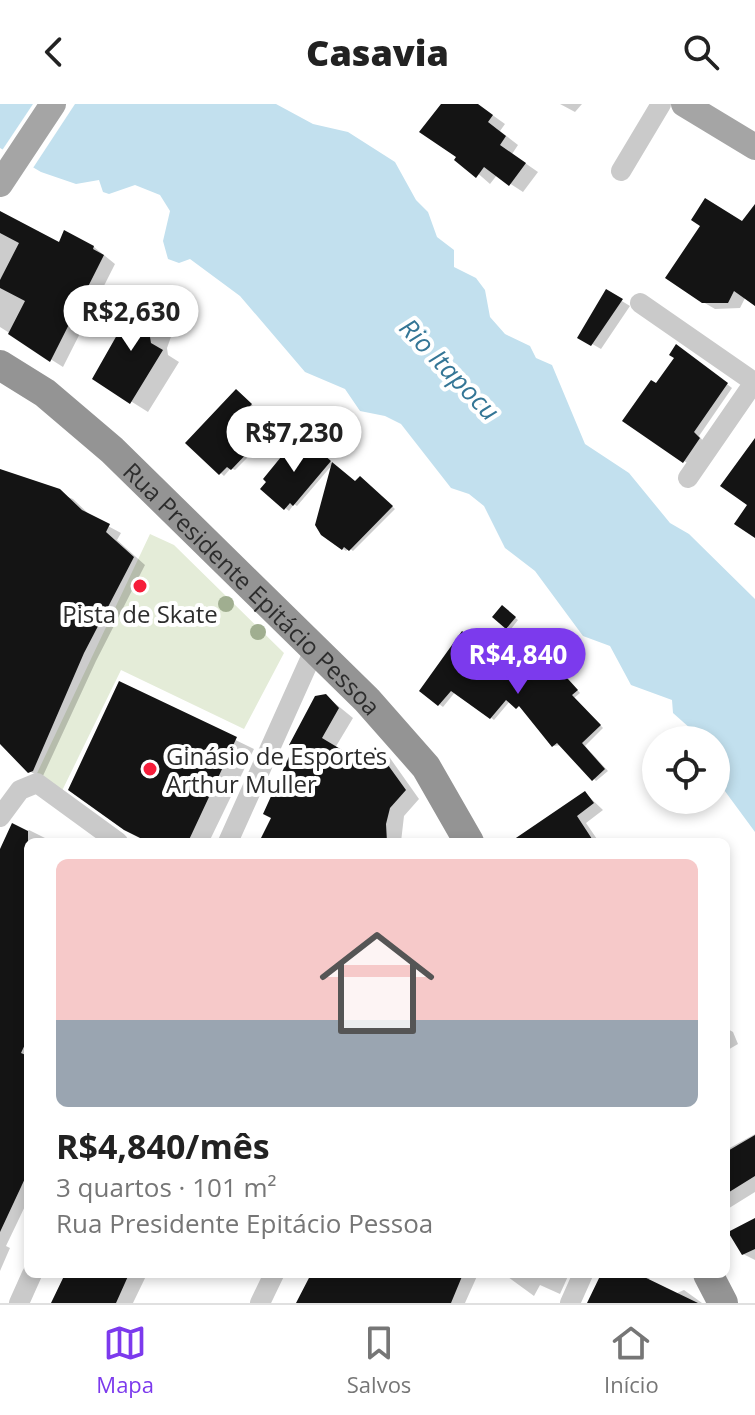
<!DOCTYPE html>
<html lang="pt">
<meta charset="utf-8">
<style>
:root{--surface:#fff;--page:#f2f2f2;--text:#222;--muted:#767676;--line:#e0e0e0;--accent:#7c3aed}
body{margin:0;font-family:"Open Sans",sans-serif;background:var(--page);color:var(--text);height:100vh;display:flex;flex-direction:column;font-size:30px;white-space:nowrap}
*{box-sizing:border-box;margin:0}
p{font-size:26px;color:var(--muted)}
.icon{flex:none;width:44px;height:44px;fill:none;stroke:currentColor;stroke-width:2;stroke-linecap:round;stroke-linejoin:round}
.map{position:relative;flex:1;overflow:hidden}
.panel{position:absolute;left:24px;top:734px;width:706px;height:440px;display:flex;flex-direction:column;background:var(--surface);border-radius:12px;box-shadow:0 4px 12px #0003}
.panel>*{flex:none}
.controls{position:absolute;left:642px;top:622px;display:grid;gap:16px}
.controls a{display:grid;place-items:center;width:88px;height:88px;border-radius:50%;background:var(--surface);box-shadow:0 4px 12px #0003;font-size:40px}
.price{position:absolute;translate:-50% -68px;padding:0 18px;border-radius:28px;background:#fff;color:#222;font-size:26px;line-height:52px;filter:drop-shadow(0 2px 4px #0008)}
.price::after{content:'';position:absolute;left:50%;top:48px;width:24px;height:18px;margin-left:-12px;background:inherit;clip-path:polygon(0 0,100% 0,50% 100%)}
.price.selected{background:var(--accent);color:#fff}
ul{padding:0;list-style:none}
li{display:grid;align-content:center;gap:16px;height:424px;padding:0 32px}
li span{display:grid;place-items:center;height:248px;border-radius:12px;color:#555}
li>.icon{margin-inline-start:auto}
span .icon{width:144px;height:144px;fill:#fffc;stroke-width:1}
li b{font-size:34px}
header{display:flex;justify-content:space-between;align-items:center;height:104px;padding:0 32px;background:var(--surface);font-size:36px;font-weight:800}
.menu{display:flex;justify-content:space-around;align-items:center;height:112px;border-top:2px solid var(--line);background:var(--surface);font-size:22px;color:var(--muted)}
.menu a{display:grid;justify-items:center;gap:4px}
.menu .selected{color:var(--accent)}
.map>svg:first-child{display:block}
</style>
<header><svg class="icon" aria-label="back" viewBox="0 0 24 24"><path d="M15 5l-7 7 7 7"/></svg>Casavia<svg class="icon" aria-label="search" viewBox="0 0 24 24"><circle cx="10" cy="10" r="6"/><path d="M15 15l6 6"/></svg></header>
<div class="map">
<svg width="755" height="1199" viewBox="0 0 755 1199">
<rect width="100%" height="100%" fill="#fff"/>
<!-- green -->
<path fill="#e4ecd8" d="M 150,430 L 174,441 L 284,549 L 244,625 L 121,566 L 59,693 L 31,682 Z"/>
<!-- water -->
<path fill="#c2e0ee" d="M 0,0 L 276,0 L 313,20 L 348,28 L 395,58 L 416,96 L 428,108 L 437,133 L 454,146 L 454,163 L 476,174 L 485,186 L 490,213 L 505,230 L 530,242 L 536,254 L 552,261 L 585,340 L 629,369 L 670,419 L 689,430 L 755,495 L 755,728 L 716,675 L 716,636 L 691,636 L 691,625 L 673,609 L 672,596 L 631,581 L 610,542 L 583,532 L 535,467 L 505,444 L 484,402 L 469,390 L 451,384 L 401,320 L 385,312 L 360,307 L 345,285 L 305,268 L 240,192 L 190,155 L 179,159 L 168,155 L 163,137 L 170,107 L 160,91 L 135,81 L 109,90 L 103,88 L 99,76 L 76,80 L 41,68 L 0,44 Z
M 501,531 L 513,540 L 498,559 L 486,549 Z"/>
<!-- pier -->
<path fill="#fff" d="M 33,0 L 75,0 L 31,67 L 1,48 Z"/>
<!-- shadow -->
<path fill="#0003" d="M 443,0 L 477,0 L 505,20 L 500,27 L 518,41 L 512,50 L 538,68 L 523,88 L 497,71 L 490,80 L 458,52 Z
M 560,0 L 582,0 L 575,8 Z
M 755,103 L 755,202 L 745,194 L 740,204 L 715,205 L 703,198 Z
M 0,118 L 59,141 L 94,143 L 115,160 L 63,263 L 0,223 Z
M 607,188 L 630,202 L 601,245 L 580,233 Z
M 143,190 L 173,210 L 164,222 L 173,227 L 167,244 L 168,251 L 179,258 L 148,308 L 94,274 Z
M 682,246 L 732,284 L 699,332 L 704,338 L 689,360 L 684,357 L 656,282 Z
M 240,289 L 254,303 L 232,327 L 254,347 L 235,366 L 231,364 L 224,372 L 188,339 Z
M 316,345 L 333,360 L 297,402 L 294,400 L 289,407 L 263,385 Z
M 0,367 L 73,395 L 93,414 L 121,429 L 117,436 L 145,461 L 96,557 L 42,674 L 29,667 L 0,637 Z
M 364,376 L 395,405 L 353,447 L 349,444 L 346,447 L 343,445 L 356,379 Z
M 506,506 L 518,516 L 511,525 L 507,523 Z
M 523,562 L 571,579 L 580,589 L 574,594 L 603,624 L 585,642 L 608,667 L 596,677 L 561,641 L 554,642 L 522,604 L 510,597 L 494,616 L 456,587 L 443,603 L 422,587 Z
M 120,580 L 254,645 L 209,738 L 149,738 Z
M 326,592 L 353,614 L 335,644 L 368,664 L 376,646 L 390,654 L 419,695 L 404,712 L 401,738 L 261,738 Z
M 585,689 L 603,706 L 586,719 L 599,738 L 514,738 Z
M 29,726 L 53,738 L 28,738 L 28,1096 L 6,1142 L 10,1144 L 0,1167 L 0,747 Z
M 624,734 L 631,738 L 616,738 Z
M 726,924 L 733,928 L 738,940 L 726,947 Z
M 755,1030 L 755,1088 L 726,1106 L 726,1046 Z
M 755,1116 L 755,1156 L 743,1150 Z
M 65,1170 L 147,1170 L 133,1199 L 52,1199 Z
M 314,1170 L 478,1170 L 465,1199 L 301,1199 Z
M 504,1170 L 569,1170 L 560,1190 L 540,1181 L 534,1192 Z
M 603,1170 L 652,1170 L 648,1177 L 675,1190 L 684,1186 L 702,1199 L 590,1199 Z"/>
<!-- building -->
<path fill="#141414" d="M 441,0 L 478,0 L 493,11 L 488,18 L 506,32 L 500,41 L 526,59 L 509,82 L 484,63 L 476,74 L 454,56 L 456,53 L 419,28 Z
M 705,94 L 742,117 L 755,100 L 755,202 L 734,187 L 728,199 L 702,199 L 665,174 L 700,122 L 691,116 Z
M 0,107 L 59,138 L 64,126 L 94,142 L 93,145 L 104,151 L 50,258 L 8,230 L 25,197 L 0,184 L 0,176 L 19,139 L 0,129 Z
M 606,185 L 623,195 L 591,242 L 577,234 Z
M 142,187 L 157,199 L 148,211 L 157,216 L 150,233 L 151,239 L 163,246 L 130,300 L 92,275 Z
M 676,240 L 728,279 L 694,328 L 700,334 L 683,359 L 622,317 L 651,276 L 656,279 L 674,254 L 669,251 Z
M 236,285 L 252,300 L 230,324 L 252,344 L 231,366 L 227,363 L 219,371 L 185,339 Z
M 755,334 L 755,434 L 734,420 L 747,401 L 720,382 Z
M 294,337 L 307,346 L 312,340 L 331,357 L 293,402 L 290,399 L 284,406 L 260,385 L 266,378 L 263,375 Z
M 332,358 L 355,377 L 360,372 L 393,402 L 349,447 L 344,443 L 342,446 L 321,431 L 315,421 Z
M 0,365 L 60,385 L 82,406 L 110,420 L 106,428 L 134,453 L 84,549 L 33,667 L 28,669 L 0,640 Z
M 502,501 L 516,513 L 506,525 L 492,513 Z
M 462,527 L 505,563 L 513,553 L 522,560 L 533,546 L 568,575 L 578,586 L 572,591 L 601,621 L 582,639 L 605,665 L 592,677 L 557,639 L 552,643 L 519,602 L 516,605 L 506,596 L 490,615 L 451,587 L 438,602 L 419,587 Z
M 119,577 L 237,633 L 188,738 L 148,738 L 124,726 L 68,686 Z
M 326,590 L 339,604 L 322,634 L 367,661 L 375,643 L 406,686 L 390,704 L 386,720 L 387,738 L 259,738 L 271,714 L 263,710 L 293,644 L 289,641 L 315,592 Z
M 585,687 L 594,699 L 577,712 L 594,738 L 510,738 Z
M 12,719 L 28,727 L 28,934 L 21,949 L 28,952 L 28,1068 L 0,1128 L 0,745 Z
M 755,1031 L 755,1072 L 726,1090 L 726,1048 Z
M 755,1114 L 755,1145 L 742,1151 L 728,1128 Z
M 65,1170 L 129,1170 L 116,1199 L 51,1199 Z
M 311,1170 L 463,1170 L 451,1199 L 296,1199 Z
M 601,1170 L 638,1170 L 698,1199 L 587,1199 Z"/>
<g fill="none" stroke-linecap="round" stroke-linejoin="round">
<!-- minor -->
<path stroke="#cacaca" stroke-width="20" d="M 621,67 L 661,0
M 640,199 L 754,278
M 688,374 L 755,277
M 0,713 L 20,686 L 37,679 L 118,738
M 228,738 L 315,544
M 19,1199 L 32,1170
M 260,1199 L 274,1170
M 570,1199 L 583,1170"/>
<!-- major -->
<path stroke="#a5a5a5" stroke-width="26" d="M 684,0 L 755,43
M 0,80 L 53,0"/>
<!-- highway -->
<g stroke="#949494" stroke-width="30">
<path id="s1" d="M 0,261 L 45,289 L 112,346 L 367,596 L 426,663 L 469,738"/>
<path d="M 708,1170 L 723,1199"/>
</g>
</g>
<!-- trees -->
<g fill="#a0ae90">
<circle cx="226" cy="500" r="8"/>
<circle cx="258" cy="528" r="8"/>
</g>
<!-- markers -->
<g fill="#f61d3a" stroke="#fff" stroke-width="3">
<circle cx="140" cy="482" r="8"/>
<circle cx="150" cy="665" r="8"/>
</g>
<g text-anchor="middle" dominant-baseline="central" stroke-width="8" stroke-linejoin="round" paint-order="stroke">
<!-- street labels -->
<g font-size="24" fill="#2d2d2d" stroke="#fff">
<text stroke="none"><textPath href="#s1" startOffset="338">Rua Presidente Epitácio Pessoa</textPath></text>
</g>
<!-- poi labels -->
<g font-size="24" fill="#2d2d2d" stroke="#fff">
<text x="140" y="509">Pista de Skate</text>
<text x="166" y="651" text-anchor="start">Ginásio de Esportes<tspan x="166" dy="28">Arthur Muller</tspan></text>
</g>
<!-- water labels -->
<g font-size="26" font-style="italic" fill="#347696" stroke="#fff">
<text transform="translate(450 265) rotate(46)">Rio Itapocu</text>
</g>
</g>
</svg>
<div class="controls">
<a><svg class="icon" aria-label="locate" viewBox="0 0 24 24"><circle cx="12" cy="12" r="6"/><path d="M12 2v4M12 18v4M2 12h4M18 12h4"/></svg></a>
</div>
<b class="price" style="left:131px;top:249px">R$2,630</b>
<b class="price" style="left:294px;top:370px">R$7,230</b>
<b class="price selected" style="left:518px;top:592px">R$4,840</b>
<section class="panel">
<ul>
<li><span style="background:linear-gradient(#f6c9c9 65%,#9aa5b1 0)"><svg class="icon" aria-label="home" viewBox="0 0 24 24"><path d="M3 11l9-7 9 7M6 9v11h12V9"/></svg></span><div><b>R$4,840/mês</b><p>3 quartos · 101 m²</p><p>Rua Presidente Epitácio Pessoa</p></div></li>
</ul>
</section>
</div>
<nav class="menu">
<a class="selected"><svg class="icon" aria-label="map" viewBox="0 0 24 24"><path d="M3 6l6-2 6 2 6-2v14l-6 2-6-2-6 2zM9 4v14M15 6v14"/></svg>Mapa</a>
<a><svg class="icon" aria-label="saved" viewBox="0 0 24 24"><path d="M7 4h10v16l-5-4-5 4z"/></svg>Salvos</a>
<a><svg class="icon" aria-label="home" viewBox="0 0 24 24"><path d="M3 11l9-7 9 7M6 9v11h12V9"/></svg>Início</a>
</nav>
